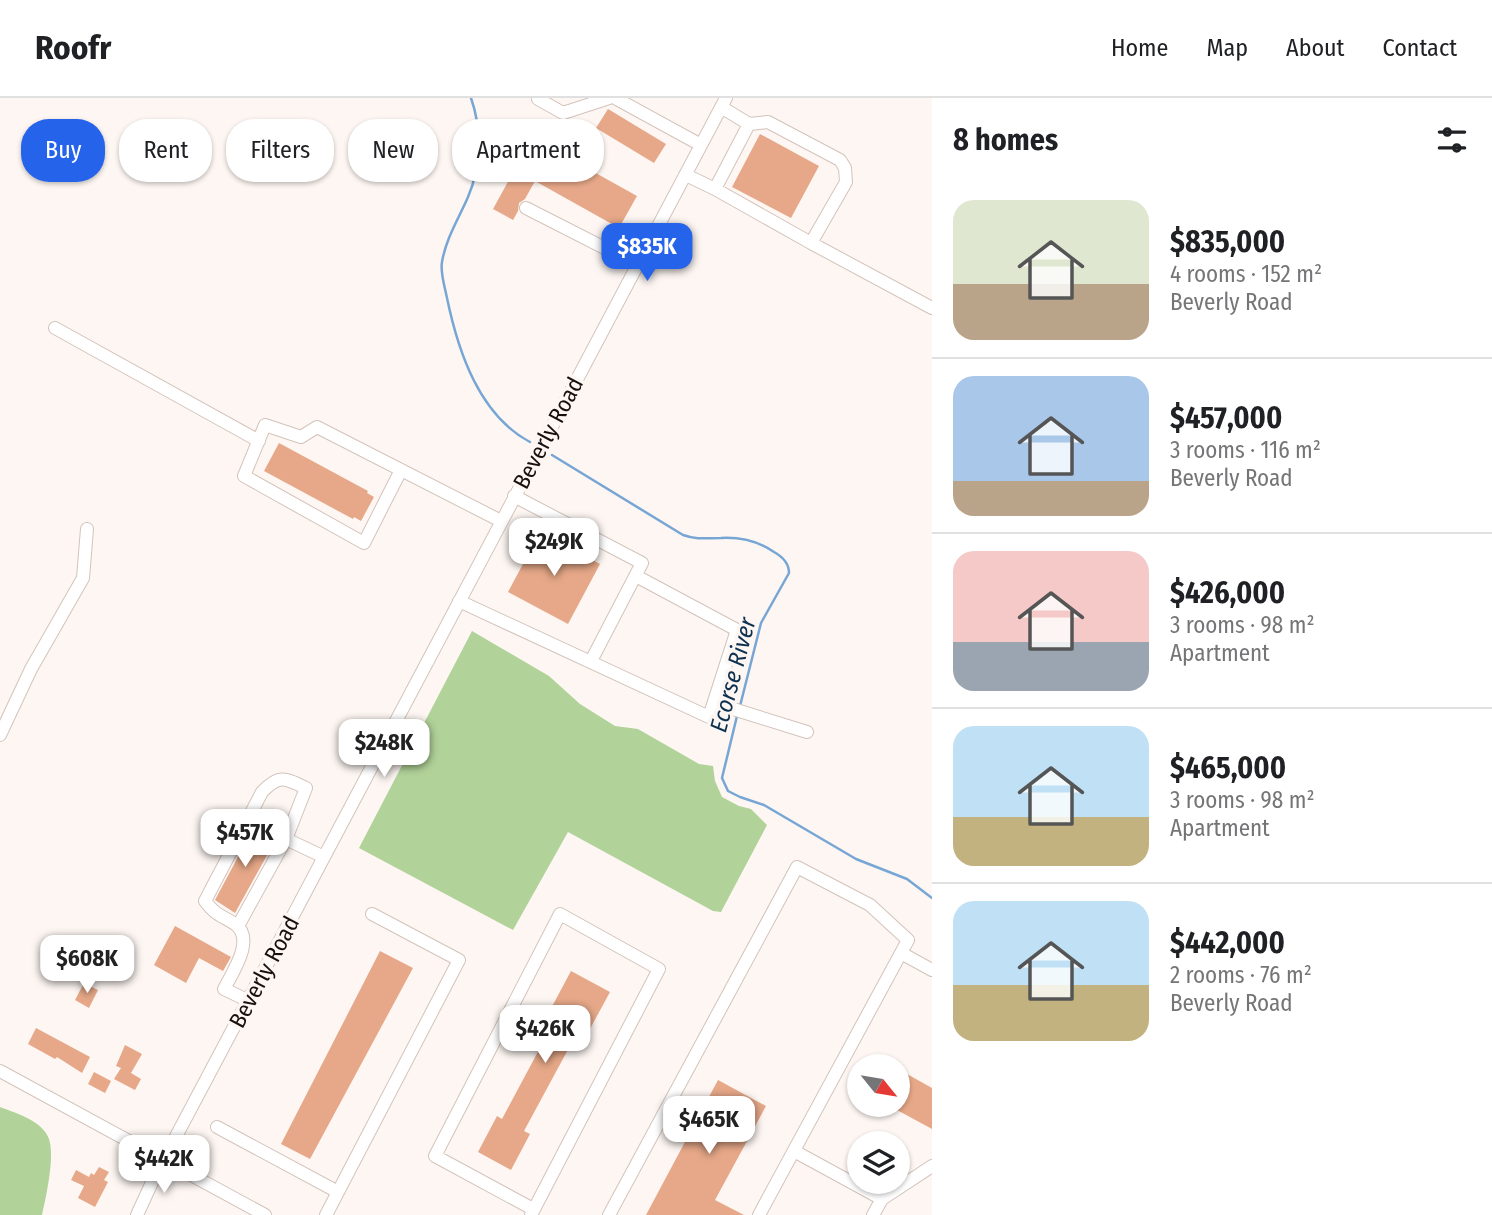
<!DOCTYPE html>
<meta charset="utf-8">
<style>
:root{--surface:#fff;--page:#f6f6f6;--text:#202124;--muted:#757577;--line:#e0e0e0;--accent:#2563eb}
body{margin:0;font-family:"Fira Sans Condensed",sans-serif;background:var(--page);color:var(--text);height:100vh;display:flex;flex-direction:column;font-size:26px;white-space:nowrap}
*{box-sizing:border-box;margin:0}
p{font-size:23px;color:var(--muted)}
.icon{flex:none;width:38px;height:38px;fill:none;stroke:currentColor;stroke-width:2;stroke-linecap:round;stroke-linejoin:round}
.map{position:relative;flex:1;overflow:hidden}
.details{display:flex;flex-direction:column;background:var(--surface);width:560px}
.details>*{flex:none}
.hud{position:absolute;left:21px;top:21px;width:665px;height:63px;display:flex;gap:14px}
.needle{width:46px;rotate:120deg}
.tools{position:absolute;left:847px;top:956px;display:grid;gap:14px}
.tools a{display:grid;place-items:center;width:63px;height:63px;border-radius:50%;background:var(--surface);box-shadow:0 2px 5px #0004;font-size:35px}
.price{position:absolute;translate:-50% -60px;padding:0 16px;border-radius:14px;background:#fff;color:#222;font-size:23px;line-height:46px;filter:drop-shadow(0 2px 4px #0008)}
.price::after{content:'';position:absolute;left:50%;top:42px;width:21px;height:16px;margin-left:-10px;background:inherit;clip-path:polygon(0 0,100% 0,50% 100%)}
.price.selected{background:var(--accent);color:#fff}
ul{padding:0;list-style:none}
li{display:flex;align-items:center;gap:21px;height:175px;padding:0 21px}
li+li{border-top:2px solid var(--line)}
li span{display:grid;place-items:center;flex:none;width:196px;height:140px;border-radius:21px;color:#555}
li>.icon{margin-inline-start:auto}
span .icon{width:84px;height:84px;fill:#fffc;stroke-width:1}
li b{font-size:30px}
h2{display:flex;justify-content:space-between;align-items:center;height:84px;padding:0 21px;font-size:30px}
.tag{padding:0 24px;border-radius:28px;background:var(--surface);box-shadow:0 2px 5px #0004;font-size:24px;line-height:63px}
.tag.selected{background:var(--accent);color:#fff}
header{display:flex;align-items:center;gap:42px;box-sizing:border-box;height:98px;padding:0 35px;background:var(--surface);border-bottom:2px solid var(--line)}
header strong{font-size:33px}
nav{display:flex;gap:38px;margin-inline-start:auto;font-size:24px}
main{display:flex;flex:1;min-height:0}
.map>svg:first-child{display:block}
</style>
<header>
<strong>Roofr</strong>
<nav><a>Home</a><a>Map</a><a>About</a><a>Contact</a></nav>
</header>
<main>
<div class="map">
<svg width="932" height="1117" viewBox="0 0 932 1117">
<rect width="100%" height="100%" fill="#fdf6f2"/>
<!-- forest -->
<path fill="#b1d299" d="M 472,533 L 549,578 L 580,606 L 615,628 L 638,631 L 699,666 L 713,668 L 715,683 L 722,699 L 739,708 L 751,711 L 767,727 L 721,814 L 713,813 L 568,734 L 513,832 L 359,750 Z
M 0,1009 C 16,1015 43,1023 49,1041 C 55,1059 46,1099 42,1117 L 0,1117 Z"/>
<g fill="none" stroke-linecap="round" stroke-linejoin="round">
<!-- stream -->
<path stroke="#77a6d5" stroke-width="2.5" d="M 471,0 C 482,31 481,69 468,99 C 459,120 446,140 442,164 C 440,175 445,189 447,200 C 458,253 479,317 530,344
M 552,357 L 683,437 C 697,442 707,440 721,440 C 741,439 758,443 774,454 C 783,459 789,465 789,475 L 761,525 L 740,608
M 737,618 L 722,680 L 728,693 L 740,699 L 764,707 L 856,761 L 907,781 L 932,800"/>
</g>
<!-- building -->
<path fill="#e6a888" d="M 608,11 L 666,46 L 654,65 L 596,30 Z
M 760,36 L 819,68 L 791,120 L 732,89 Z
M 549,49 L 637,98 L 619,130 L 535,83 L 525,101 L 519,105 L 518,113 L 513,122 L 493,111 L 515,71 L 531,80 Z
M 279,345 L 368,393 L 367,395 L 374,399 L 361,423 L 354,419 L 353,421 L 264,373 Z
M 540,434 L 600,466 L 568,526 L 508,494 Z
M 254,729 L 276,741 L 235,815 L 215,802 Z
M 175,828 L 231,859 L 223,873 L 199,860 L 186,885 L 154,867 Z
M 380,853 L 413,870 L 310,1061 L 281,1046 Z
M 571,873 L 610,894 L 579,951 L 571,946 L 524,1033 L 530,1036 L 511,1072 L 478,1054 L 497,1018 L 502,1021 L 548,935 L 540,931 Z
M 84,885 L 98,892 L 89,910 L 75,902 Z
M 36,930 L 90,959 L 82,975 L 57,959 L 55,961 L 28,946 Z
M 125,947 L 142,956 L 131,975 L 141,981 L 135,992 L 114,981 L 121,970 L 116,968 Z
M 898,971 L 932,990 L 932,1031 L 886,1006 L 898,1006 Z
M 94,974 L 111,983 L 105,995 L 88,986 Z
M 718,982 L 766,1008 L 715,1102 L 744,1117 L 646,1117 Z
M 99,1069 L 109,1074 L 104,1082 L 108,1084 L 95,1109 L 78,1100 L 84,1088 L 71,1082 L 76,1072 L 89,1079 L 91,1075 L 94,1077 Z"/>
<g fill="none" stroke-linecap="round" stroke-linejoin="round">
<defs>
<path id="minor" d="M 615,0 L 701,47
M 538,1 L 563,15 L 609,0
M 686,77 L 715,91 L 749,26 L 721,9
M 715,91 L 811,145 L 846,84 L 845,70 L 840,62 L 768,24 L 749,26
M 526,110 L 638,167
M 811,145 L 932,210
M 55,230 L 259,343
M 401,372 L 364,445 L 244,378 L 265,327 L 301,339 L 317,329 L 501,423
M 514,398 L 642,465 L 591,563
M 459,503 L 709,619 L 737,532 L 636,478
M 714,605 L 807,634
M 0,637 L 31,571 L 83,480 L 87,431
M 238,828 L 286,741
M 901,855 L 932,872
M 249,903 L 224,891 C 232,875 256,841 235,826 C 221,817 215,817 205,803 L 262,694 C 279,676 285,680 306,690 L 286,741 L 324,759
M 0,973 L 265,1117
M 217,1029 L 338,1094
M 794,1053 L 882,1101
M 137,1117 L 154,1080 L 726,0
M 326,1117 L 459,862 L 372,816
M 531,1117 L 659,871 L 560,816 L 435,1058 L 533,1111
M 609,1117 L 797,769 L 870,807 L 908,842 L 759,1117
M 873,1117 L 882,1101 L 932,1068"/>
</defs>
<!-- minor casing -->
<use href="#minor" stroke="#d3c3bb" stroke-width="14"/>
<!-- minor -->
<use href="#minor" stroke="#fff" stroke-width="12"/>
</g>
<g text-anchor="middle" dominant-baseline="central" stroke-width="7" stroke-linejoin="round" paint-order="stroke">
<!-- street labels -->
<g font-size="23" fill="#16110e" stroke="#fdf6f2">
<text transform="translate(548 335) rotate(-62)">Beverly Road</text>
<text transform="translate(264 874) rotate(-62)">Beverly Road</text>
</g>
<!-- water labels -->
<g font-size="24" font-style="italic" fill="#0e3150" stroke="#fdf6f2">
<text transform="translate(733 577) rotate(-75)">Ecorse River</text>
</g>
</g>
</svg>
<div class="tools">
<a><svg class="needle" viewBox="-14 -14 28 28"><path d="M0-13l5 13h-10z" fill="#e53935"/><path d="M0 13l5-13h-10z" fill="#757577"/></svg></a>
<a><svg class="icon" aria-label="layers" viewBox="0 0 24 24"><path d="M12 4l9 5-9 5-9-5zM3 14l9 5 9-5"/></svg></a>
</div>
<b class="price selected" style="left:647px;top:185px">$835K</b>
<b class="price" style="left:554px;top:480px">$249K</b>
<b class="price" style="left:384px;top:681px">$248K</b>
<b class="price" style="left:245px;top:771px">$457K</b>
<b class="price" style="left:87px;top:897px">$608K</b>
<b class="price" style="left:545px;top:967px">$426K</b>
<b class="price" style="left:709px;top:1058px">$465K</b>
<b class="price" style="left:164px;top:1097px">$442K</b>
<div class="hud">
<a class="tag selected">Buy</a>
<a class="tag">Rent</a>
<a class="tag">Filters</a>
<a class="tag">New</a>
<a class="tag">Apartment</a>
</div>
</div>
<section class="details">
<h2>8 homes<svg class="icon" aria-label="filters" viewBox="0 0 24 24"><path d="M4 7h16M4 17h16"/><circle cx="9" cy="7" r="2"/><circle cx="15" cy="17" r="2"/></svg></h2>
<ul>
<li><span style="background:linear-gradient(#dfe7d0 60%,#b9a48a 0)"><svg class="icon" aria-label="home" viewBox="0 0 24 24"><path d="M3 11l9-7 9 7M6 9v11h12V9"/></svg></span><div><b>$835,000</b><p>4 rooms · 152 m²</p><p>Beverly Road</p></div></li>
<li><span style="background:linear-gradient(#a9c7e8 75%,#b9a48a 0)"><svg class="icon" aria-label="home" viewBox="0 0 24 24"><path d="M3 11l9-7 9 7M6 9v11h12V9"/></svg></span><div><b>$457,000</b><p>3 rooms · 116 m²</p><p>Beverly Road</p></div></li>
<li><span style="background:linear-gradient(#f6c9c9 65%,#9aa5b1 0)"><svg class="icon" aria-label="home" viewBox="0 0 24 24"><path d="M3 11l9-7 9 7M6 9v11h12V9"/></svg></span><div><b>$426,000</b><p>3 rooms · 98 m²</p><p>Apartment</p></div></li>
<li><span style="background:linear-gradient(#bfe0f5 65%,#c2b280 0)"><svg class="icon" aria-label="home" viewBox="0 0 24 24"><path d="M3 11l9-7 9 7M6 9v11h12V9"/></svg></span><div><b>$465,000</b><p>3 rooms · 98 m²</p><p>Apartment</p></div></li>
<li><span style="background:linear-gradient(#bfe0f5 60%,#c2b280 0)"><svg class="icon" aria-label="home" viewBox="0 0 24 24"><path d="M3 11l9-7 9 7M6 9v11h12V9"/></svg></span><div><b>$442,000</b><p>2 rooms · 76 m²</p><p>Beverly Road</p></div></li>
</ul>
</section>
</main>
